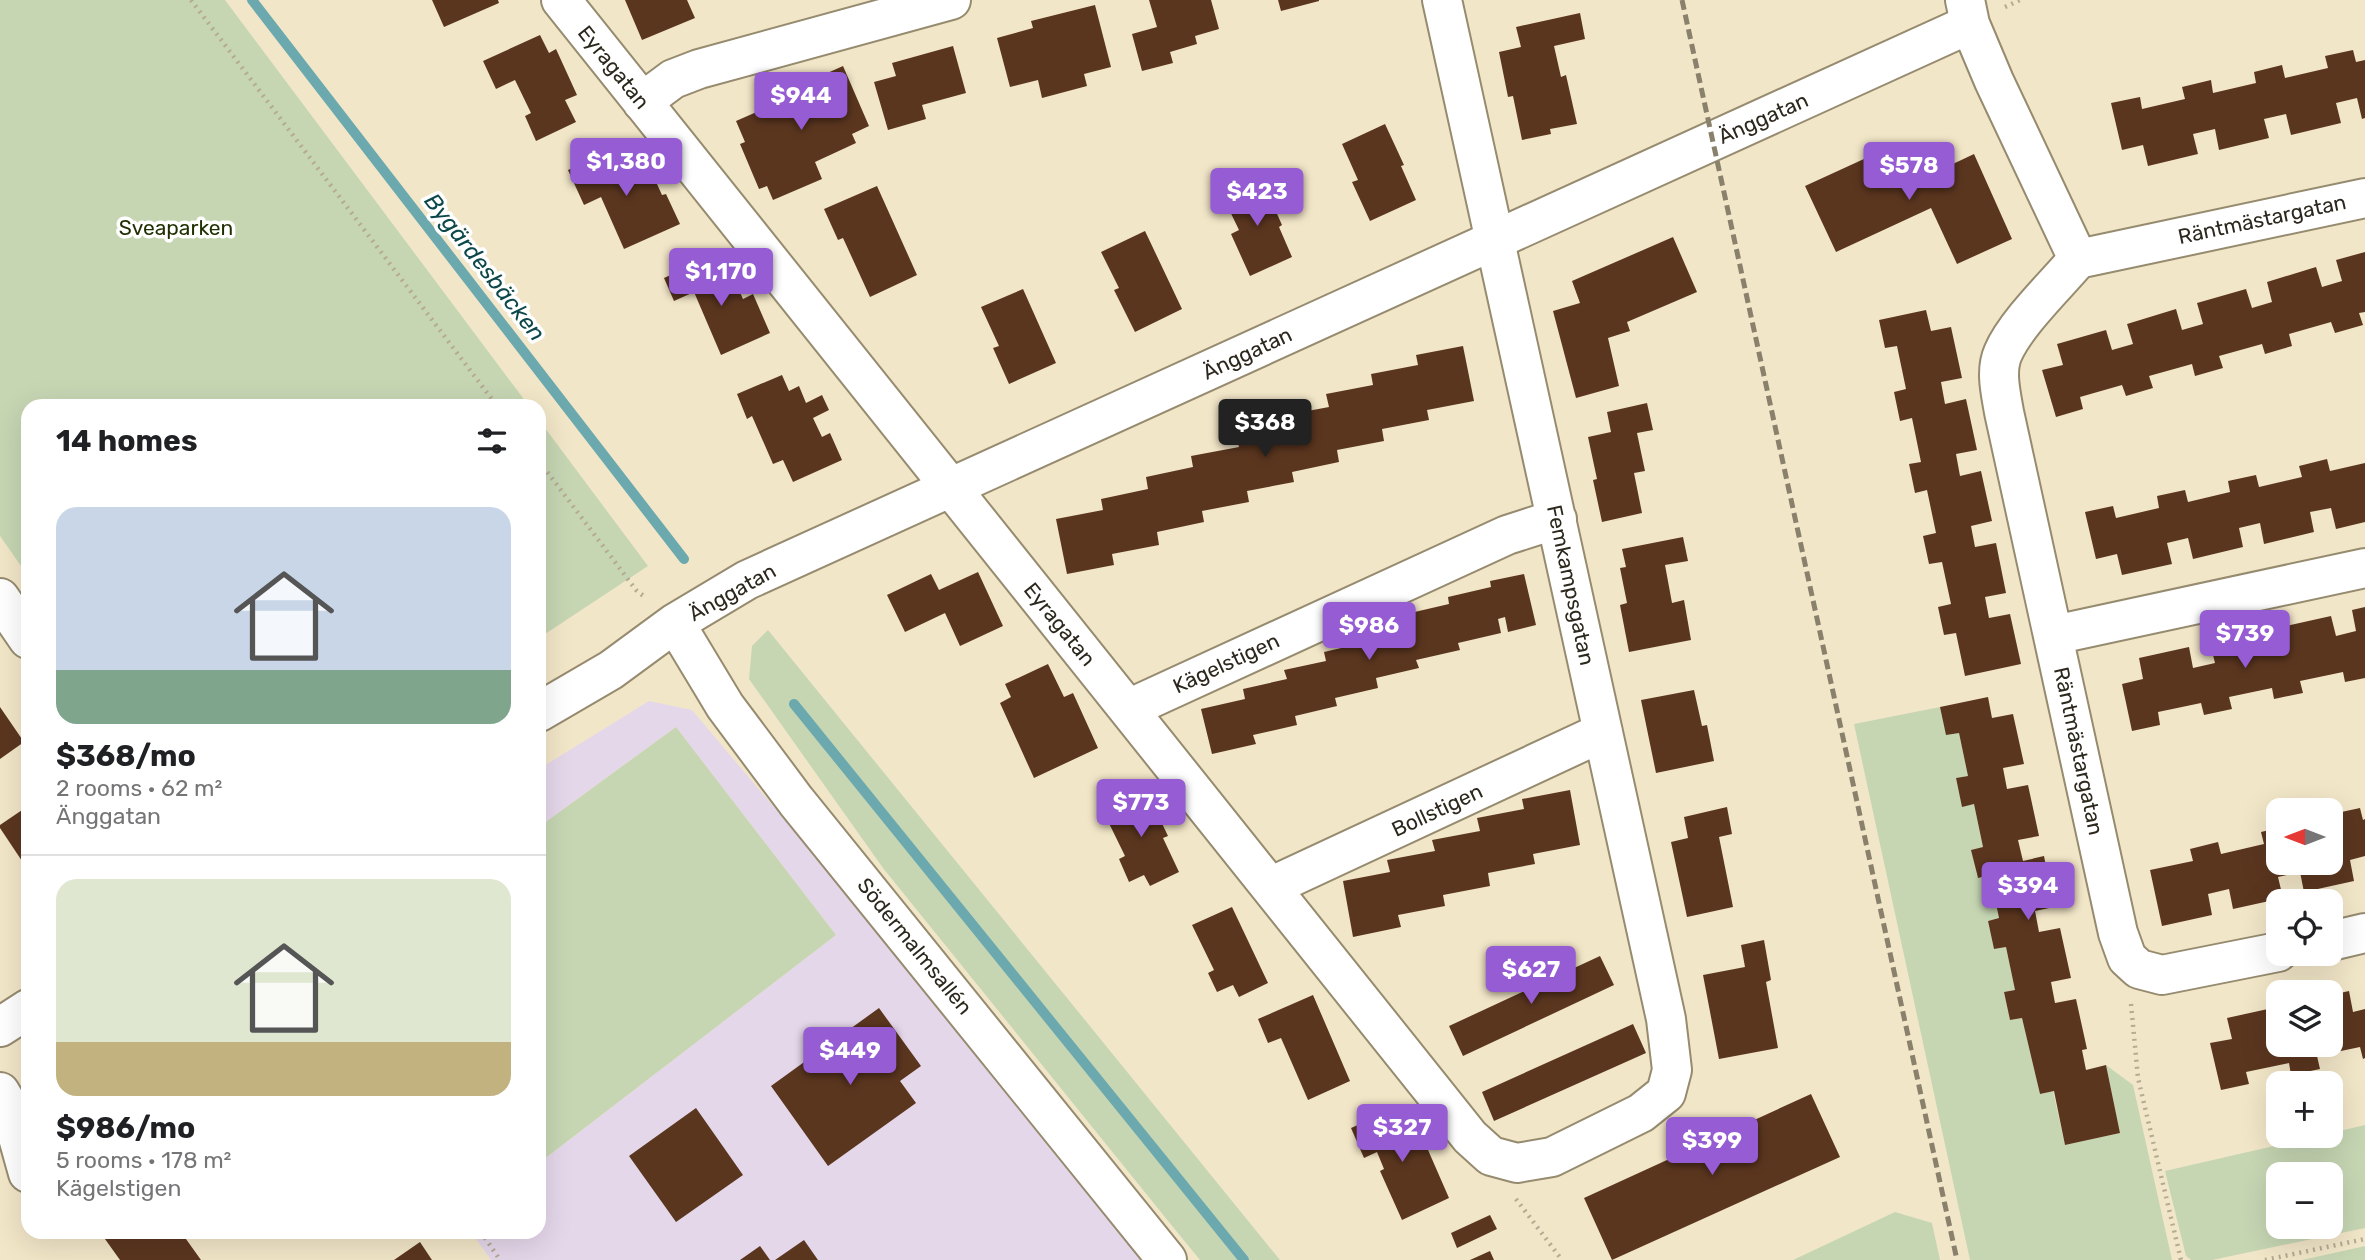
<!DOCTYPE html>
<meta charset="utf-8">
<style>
:root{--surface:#fff;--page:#f6f6f6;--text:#202124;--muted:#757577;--line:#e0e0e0;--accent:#955cd4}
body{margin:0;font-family:Rubik,sans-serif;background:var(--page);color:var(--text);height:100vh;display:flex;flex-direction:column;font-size:26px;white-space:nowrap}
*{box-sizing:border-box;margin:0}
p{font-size:23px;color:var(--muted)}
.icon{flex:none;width:38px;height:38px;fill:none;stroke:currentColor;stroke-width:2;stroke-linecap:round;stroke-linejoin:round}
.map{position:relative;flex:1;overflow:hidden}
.details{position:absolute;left:21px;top:399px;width:525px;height:840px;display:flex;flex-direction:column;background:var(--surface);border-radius:21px;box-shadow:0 7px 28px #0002}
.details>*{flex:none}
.needle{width:46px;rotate:270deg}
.tools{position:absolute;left:2266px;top:798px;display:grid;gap:14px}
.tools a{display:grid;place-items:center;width:77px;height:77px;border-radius:14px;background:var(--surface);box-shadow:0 7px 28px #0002;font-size:35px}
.price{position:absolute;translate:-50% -60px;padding:0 16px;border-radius:7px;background:var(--accent);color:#fff;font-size:23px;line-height:46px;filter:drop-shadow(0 2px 4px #0008)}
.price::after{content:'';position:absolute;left:50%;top:42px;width:21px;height:16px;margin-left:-10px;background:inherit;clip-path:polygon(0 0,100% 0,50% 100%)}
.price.selected{background:#222;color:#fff}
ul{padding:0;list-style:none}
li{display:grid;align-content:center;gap:14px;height:371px;padding:0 35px}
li+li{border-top:2px solid var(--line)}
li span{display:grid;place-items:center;height:217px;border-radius:21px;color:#555}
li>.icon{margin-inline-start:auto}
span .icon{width:126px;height:126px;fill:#fffc;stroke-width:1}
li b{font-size:30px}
h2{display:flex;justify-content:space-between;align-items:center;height:84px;padding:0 35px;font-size:30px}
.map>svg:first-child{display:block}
</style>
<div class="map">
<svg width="2365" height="1260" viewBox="0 0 2365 1260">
<rect width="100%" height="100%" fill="#f2e6c8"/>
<!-- education -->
<path fill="#e5d7ea" d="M 649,701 L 692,710 L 1156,1260 L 491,1260 L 471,1232 L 539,1232 L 539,1163 L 836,935 L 676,727 L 539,827 L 539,769 Z"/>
<!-- green -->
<path fill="#c6d6b3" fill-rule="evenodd" d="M 0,0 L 225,0 L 529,406 L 28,406 L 28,576 L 0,536 Z
M 539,420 L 648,566 L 539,638 Z
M 768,630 L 1280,1260 L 1200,1260 L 1173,1227 L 883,868 L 749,679 L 752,646 Z
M 1940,707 L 1959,733 L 1968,776 L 1956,778 L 1962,806 L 1974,804 L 1983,847 L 1972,850 L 1977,877 L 1990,875 L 1999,918 L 1988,921 L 1994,949 L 2006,947 L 2015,990 L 2004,992 L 2010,1020 L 2022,1018 L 2040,1094 L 2053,1091 L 2065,1145 L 2120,1133 L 2106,1065 L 2133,1085 L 2172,1260 L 1970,1260 L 1854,724 Z
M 676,727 L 836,935 L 539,1163 L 539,827 Z
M 2365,1125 L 2365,1228 L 2212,1260 L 2191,1260 L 2186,1256 L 2165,1171 L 2318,1136 L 2331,1136 L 2331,1133 ZM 2331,1174 L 2331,1227 L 2278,1227 L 2278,1174 Z
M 1895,1212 L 1932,1223 L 1940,1260 L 1793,1260 Z
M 2365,1246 L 2365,1260 L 2302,1260 L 2361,1247 Z"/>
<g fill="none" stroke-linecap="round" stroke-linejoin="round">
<!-- stream -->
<path stroke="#6ba9ae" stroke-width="10" d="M 252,0 L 684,559
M 794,704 L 1244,1260"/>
</g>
<!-- building -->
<path fill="#5b361f" d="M 432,0 L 498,0 L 499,3 L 444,27 Z
M 625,0 L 687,0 L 695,18 L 642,40 Z
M 1149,0 L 1211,0 L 1219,29 L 1195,36 L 1197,44 L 1170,52 L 1173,63 L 1142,71 L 1132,34 L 1157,27 Z
M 1278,0 L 1319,0 L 1319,1 L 1281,11 Z
M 1095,5 L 1111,67 L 1084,74 L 1087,86 L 1042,98 L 1038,80 L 1010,87 L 997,38 L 1033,28 L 1031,21 Z
M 1580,13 L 1585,39 L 1554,46 L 1561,77 L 1566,75 L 1577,124 L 1550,129 L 1551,134 L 1522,140 L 1513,96 L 1508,97 L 1499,52 L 1521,47 L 1516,27 Z
M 540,35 L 549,53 L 556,49 L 577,95 L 565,100 L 576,122 L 536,141 L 525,116 L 531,113 L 515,80 L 496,89 L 483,61 Z
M 953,46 L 966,93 L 922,105 L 926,119 L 888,130 L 874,82 L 896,76 L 892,63 Z
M 2353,50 L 2356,62 L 2365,60 L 2365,118 L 2362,119 L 2357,98 L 2336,103 L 2341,123 L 2291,135 L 2286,114 L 2264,119 L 2269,138 L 2219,150 L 2215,129 L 2193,134 L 2198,154 L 2148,166 L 2143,145 L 2122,150 L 2111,103 L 2140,97 L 2142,109 L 2185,99 L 2182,87 L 2211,80 L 2213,93 L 2256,83 L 2254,72 L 2282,65 L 2285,78 L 2328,68 L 2325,56 Z
M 843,66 L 869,126 L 852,134 L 856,143 L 815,162 L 822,179 L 773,200 L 767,186 L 759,189 L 740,144 L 745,142 L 736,121 L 777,103 L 774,97 Z
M 1385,124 L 1404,165 L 1401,166 L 1416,200 L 1370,221 L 1352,182 L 1358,180 L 1342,144 Z
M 1901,142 L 1919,180 L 1974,154 L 2012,239 L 1957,264 L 1931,208 L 1836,252 L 1805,186 Z
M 612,151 L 623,173 L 647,162 L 662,195 L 666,194 L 680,224 L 624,249 L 601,197 L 584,205 L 568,170 Z
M 1262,180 L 1282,225 L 1279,227 L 1292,257 L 1250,276 L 1231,234 L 1239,230 L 1223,197 Z
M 877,186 L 917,275 L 870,297 L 843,238 L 838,240 L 824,209 Z
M 1145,231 L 1182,309 L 1135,332 L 1114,290 L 1119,288 L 1101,252 Z
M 1673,237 L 1697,292 L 1627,322 L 1630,331 L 1608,338 L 1619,386 L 1576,398 L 1553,311 L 1580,303 L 1572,281 Z
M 2365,252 L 2365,312 L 2359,313 L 2363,325 L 2335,333 L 2331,322 L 2289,334 L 2292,346 L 2265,354 L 2262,344 L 2219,356 L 2223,368 L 2195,376 L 2192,364 L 2149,376 L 2153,388 L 2126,396 L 2122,385 L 2080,397 L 2083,409 L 2056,417 L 2042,370 L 2063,365 L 2057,344 L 2106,330 L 2112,350 L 2133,344 L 2127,324 L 2176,309 L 2182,330 L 2203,324 L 2197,303 L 2246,289 L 2252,308 L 2272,302 L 2267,282 L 2316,267 L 2322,287 L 2342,281 L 2336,260 Z
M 700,262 L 711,287 L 733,277 L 743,299 L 753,294 L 770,333 L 721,355 L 694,292 L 674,301 L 664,278 Z
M 1023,289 L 1056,363 L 1009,384 L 993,348 L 999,346 L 981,307 Z
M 1926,310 L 1931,331 L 1951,327 L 1962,378 L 1941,382 L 1945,404 L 1966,399 L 1977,450 L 1956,454 L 1960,476 L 1981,471 L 1992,521 L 1971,526 L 1975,547 L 1996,543 L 2006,593 L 1985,597 L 1989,618 L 2010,614 L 2021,664 L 1965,676 L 1956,633 L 1944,635 L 1938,607 L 1951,604 L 1942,562 L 1929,564 L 1923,536 L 1936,533 L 1927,490 L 1915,493 L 1909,464 L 1921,462 L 1912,418 L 1900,421 L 1894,392 L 1906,389 L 1897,346 L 1885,348 L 1879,320 Z
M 1463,346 L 1474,401 L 1427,410 L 1429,420 L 1382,429 L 1384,441 L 1337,450 L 1339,462 L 1292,472 L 1294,482 L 1247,491 L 1249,502 L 1202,511 L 1204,522 L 1157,532 L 1159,545 L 1112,554 L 1114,565 L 1067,574 L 1056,519 L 1103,510 L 1101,499 L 1148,489 L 1146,477 L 1193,467 L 1191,456 L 1239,447 L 1236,436 L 1284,426 L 1281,416 L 1329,407 L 1326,394 L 1373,385 L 1371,374 L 1418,365 L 1416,355 Z
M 782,375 L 789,391 L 799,386 L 806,403 L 822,395 L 829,410 L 813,418 L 822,437 L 830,433 L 842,460 L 793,482 L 783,460 L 773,464 L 752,416 L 747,419 L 737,394 Z
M 1647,403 L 1653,430 L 1637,433 L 1645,471 L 1634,473 L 1642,513 L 1602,522 L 1593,480 L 1597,479 L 1588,437 L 1611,432 L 1607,412 Z
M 2327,459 L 2330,471 L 2365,463 L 2365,522 L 2336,529 L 2331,508 L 2310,512 L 2314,532 L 2264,544 L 2260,523 L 2239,528 L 2243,547 L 2193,559 L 2188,538 L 2167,543 L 2172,564 L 2122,575 L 2117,554 L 2096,559 L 2085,512 L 2113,506 L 2116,518 L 2159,508 L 2157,496 L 2185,490 L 2188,502 L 2230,492 L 2228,481 L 2256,475 L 2259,487 L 2302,477 L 2299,466 Z
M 1683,537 L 1688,561 L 1665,565 L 1672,603 L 1684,600 L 1691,640 L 1629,652 L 1620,605 L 1627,603 L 1620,568 L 1626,567 L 1622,549 Z
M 978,572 L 1003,626 L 960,646 L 945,613 L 905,632 L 887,595 L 931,574 L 939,590 Z
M 1524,574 L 1536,625 L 1508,632 L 1505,617 L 1498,619 L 1501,633 L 1458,643 L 1460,650 L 1416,660 L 1419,668 L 1376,678 L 1378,688 L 1335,698 L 1337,706 L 1295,716 L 1297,725 L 1253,735 L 1256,744 L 1212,754 L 1201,709 L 1245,699 L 1243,689 L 1287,679 L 1284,670 L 1326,661 L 1324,652 L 1367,642 L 1365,632 L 1408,622 L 1406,614 L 1449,604 L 1448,597 L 1491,587 L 1490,581 Z
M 2365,607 L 2365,678 L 2345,682 L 2343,672 L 2300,681 L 2303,693 L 2274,699 L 2272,688 L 2229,697 L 2232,709 L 2204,715 L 2201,703 L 2158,712 L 2160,725 L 2132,731 L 2122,684 L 2143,679 L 2139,658 L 2189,647 L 2193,668 L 2215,663 L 2210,643 L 2260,632 L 2264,652 L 2286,648 L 2281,627 L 2331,616 L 2336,636 L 2356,631 L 2352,610 Z
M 1048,664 L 1064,697 L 1073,693 L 1098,748 L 1034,778 L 1000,703 L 1011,697 L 1005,684 Z
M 1694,690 L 1702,726 L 1707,725 L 1714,761 L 1656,773 L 1641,700 Z
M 1988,697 L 1992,718 L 2013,714 L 2024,764 L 2003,768 L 2007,789 L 2028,785 L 2039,836 L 2018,840 L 2023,861 L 2044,856 L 2054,907 L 2035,911 L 2039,932 L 2060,928 L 2071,978 L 2051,982 L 2055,1003 L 2076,999 L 2087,1049 L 2082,1050 L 2086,1070 L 2106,1065 L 2120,1133 L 2065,1145 L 2054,1091 L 2040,1094 L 2022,1018 L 2010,1020 L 2004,992 L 2015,990 L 2006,947 L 1994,949 L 1988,921 L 1999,918 L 1990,875 L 1978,878 L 1971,850 L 1983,847 L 1974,804 L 1962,807 L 1956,778 L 1968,776 L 1959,733 L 1946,735 L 1940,707 Z
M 0,707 L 24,742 L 0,759 Z
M 1146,790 L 1168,836 L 1163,838 L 1179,872 L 1150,886 L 1144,875 L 1129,882 L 1119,859 L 1125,856 L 1103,811 Z
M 1570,790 L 1580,845 L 1533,854 L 1535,864 L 1488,873 L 1490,886 L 1443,895 L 1445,906 L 1398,915 L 1401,927 L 1353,937 L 1343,881 L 1390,872 L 1387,860 L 1435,851 L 1432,840 L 1480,831 L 1477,818 L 1524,809 L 1522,799 Z
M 28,806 L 28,870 L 0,828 L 0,825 Z
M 1727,807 L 1732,834 L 1719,837 L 1733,907 L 1687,917 L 1671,842 L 1688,838 L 1684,817 Z
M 2360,808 L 2363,820 L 2365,819 L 2365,856 L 2350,860 L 2354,881 L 2304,892 L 2300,872 L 2278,877 L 2283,898 L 2233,909 L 2229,889 L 2208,894 L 2212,915 L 2162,926 L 2150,870 L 2193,861 L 2190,849 L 2218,842 L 2221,854 L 2264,844 L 2261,832 L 2278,828 L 2278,863 L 2331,863 L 2331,828 L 2335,827 L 2332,814 Z
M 1232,907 L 1268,983 L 1239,997 L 1233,985 L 1217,992 L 1208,973 L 1214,970 L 1192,925 Z
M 1764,940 L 1771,980 L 1766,982 L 1778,1048 L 1719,1059 L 1703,975 L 1745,967 L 1741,945 Z
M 1600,956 L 1614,985 L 1463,1056 L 1449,1026 Z
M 2349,991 L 2353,1012 L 2365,1009 L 2365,1058 L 2363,1059 L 2360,1047 L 2317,1056 L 2320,1069 L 2291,1075 L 2289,1063 L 2246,1072 L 2249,1084 L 2221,1090 L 2210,1043 L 2232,1039 L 2227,1018 L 2277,1007 L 2278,1045 L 2331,1045 L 2331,995 Z
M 1313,995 L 1350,1081 L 1308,1100 L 1281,1038 L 1268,1043 L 1258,1019 Z
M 879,1008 L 921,1066 L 900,1081 L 916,1103 L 828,1166 L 771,1086 Z
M 1633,1024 L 1646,1053 L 1494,1121 L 1482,1092 Z
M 1811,1094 L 1840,1157 L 1612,1260 L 1584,1198 Z
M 696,1108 L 743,1175 L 676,1222 L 629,1156 Z
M 1392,1110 L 1403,1133 L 1418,1127 L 1449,1198 L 1402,1220 L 1380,1171 L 1384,1169 L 1377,1152 L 1364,1158 L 1351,1128 Z
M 1490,1215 L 1497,1229 L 1457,1248 L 1451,1233 Z
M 100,1232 L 181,1232 L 201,1260 L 120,1260 Z
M 804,1240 L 818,1260 L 775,1260 Z
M 420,1242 L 432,1260 L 394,1260 Z
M 760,1246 L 770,1260 L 740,1260 Z
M 1490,1251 L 1494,1260 L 1470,1260 Z"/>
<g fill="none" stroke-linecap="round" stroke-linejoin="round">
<defs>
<path id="minor" d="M 561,0 L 1470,1137 L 1491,1156 L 1517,1163 L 1552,1157 L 1641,1113 L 1666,1093 L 1672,1070 L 1666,1019 L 1442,0
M 1965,0 L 1970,24 L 1994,81 L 2078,259 C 2056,285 2016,323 2003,353 C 1995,371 2001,394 2004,412 L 2118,933 L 2127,958 L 2139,969 L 2162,975 L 2278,952
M 642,102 L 673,79 L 699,69 L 951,0
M 2078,259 L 2365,198
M 0,598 L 28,639
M 675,623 L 725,706 L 796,801 L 1167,1260
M 2054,635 L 2365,568
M 1128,709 L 1507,535 L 1557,519
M 539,712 L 611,670 L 675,623 L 747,580 L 1970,24
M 1270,887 L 1603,732
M 2331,941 L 2365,933
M 0,1027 L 28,1009
M 0,1092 L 10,1109 L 28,1173"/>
</defs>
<!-- minor casing -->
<use href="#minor" stroke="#968b6f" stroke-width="42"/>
<!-- path -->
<path stroke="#b5ab93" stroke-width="4.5" stroke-dasharray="2 5" stroke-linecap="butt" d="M 191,0 L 497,406
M 2005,7 L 2020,0
M 539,461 L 636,590 L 646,598
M 2131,1004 L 2138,1078 L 2181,1260
M 1516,1199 L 1562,1260
M 481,1232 L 500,1260
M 2265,1260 L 2365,1239"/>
<!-- minor -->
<use href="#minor" stroke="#fff" stroke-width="38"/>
<!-- rail -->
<path stroke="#8a816d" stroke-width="5" stroke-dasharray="10 5" stroke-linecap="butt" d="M 1682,0 L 1957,1260"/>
</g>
<g text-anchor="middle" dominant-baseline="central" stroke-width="7" stroke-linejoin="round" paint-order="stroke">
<!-- street labels -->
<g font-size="21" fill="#2d281d" stroke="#fff">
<text transform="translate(614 67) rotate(51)">Eyragatan</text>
<text transform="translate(1763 118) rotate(-24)">Änggatan</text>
<text transform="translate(2262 219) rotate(-12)">Räntmästargatan</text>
<text transform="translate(1247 353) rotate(-25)">Änggatan</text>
<text transform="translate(1571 585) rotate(78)">Femkampsgatan</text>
<text transform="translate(732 592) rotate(-29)">Änggatan</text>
<text transform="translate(1060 624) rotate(51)">Eyragatan</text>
<text transform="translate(1226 663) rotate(-25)">Kägelstigen</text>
<text transform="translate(2079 751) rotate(78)">Räntmästargatan</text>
<text transform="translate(1437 810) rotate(-25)">Bollstigen</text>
<text transform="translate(915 946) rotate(51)">Södermalmsallén</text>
</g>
<!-- park labels -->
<g font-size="21" fill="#1f2f00" stroke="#fff">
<text x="176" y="227">Sveaparken</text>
</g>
<!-- water labels -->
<g font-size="23" font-style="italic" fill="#0c474a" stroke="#fff">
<text transform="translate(485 267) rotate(52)">Bygärdesbäcken</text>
</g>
</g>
</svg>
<div class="tools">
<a><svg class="needle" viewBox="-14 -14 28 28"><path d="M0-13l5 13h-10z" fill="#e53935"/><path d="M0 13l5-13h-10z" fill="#757577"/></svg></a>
<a><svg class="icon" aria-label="locate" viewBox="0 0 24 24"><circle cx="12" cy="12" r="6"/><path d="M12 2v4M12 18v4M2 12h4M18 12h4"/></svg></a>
<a><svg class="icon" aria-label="layers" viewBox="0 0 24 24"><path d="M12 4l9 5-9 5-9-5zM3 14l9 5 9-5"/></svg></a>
<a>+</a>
<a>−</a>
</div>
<b class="price" style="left:801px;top:132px">$944</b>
<b class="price" style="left:626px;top:198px">$1,380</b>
<b class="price" style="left:1909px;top:202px">$578</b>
<b class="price" style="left:1257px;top:228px">$423</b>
<b class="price" style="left:721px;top:308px">$1,170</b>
<b class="price selected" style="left:1265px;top:459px">$368</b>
<b class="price" style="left:1369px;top:662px">$986</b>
<b class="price" style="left:2245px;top:670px">$739</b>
<b class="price" style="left:1141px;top:839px">$773</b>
<b class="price" style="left:2028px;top:922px">$394</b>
<b class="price" style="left:1531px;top:1006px">$627</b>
<b class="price" style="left:850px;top:1087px">$449</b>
<b class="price" style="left:1402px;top:1164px">$327</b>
<b class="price" style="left:1712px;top:1177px">$399</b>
<section class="details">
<h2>14 homes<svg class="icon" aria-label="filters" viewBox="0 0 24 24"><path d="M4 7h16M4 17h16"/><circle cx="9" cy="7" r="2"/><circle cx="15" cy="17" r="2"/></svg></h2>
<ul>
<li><span style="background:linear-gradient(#c9d6e8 75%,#7fa58c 0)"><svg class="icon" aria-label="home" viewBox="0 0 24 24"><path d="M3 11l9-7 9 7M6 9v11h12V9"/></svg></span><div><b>$368/mo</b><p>2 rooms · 62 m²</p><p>Änggatan</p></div></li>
<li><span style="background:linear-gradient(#dfe7d0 75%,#c2b280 0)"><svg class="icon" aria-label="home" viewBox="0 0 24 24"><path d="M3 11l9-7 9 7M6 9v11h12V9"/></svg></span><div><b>$986/mo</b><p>5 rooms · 178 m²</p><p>Kägelstigen</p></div></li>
</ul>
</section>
</div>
